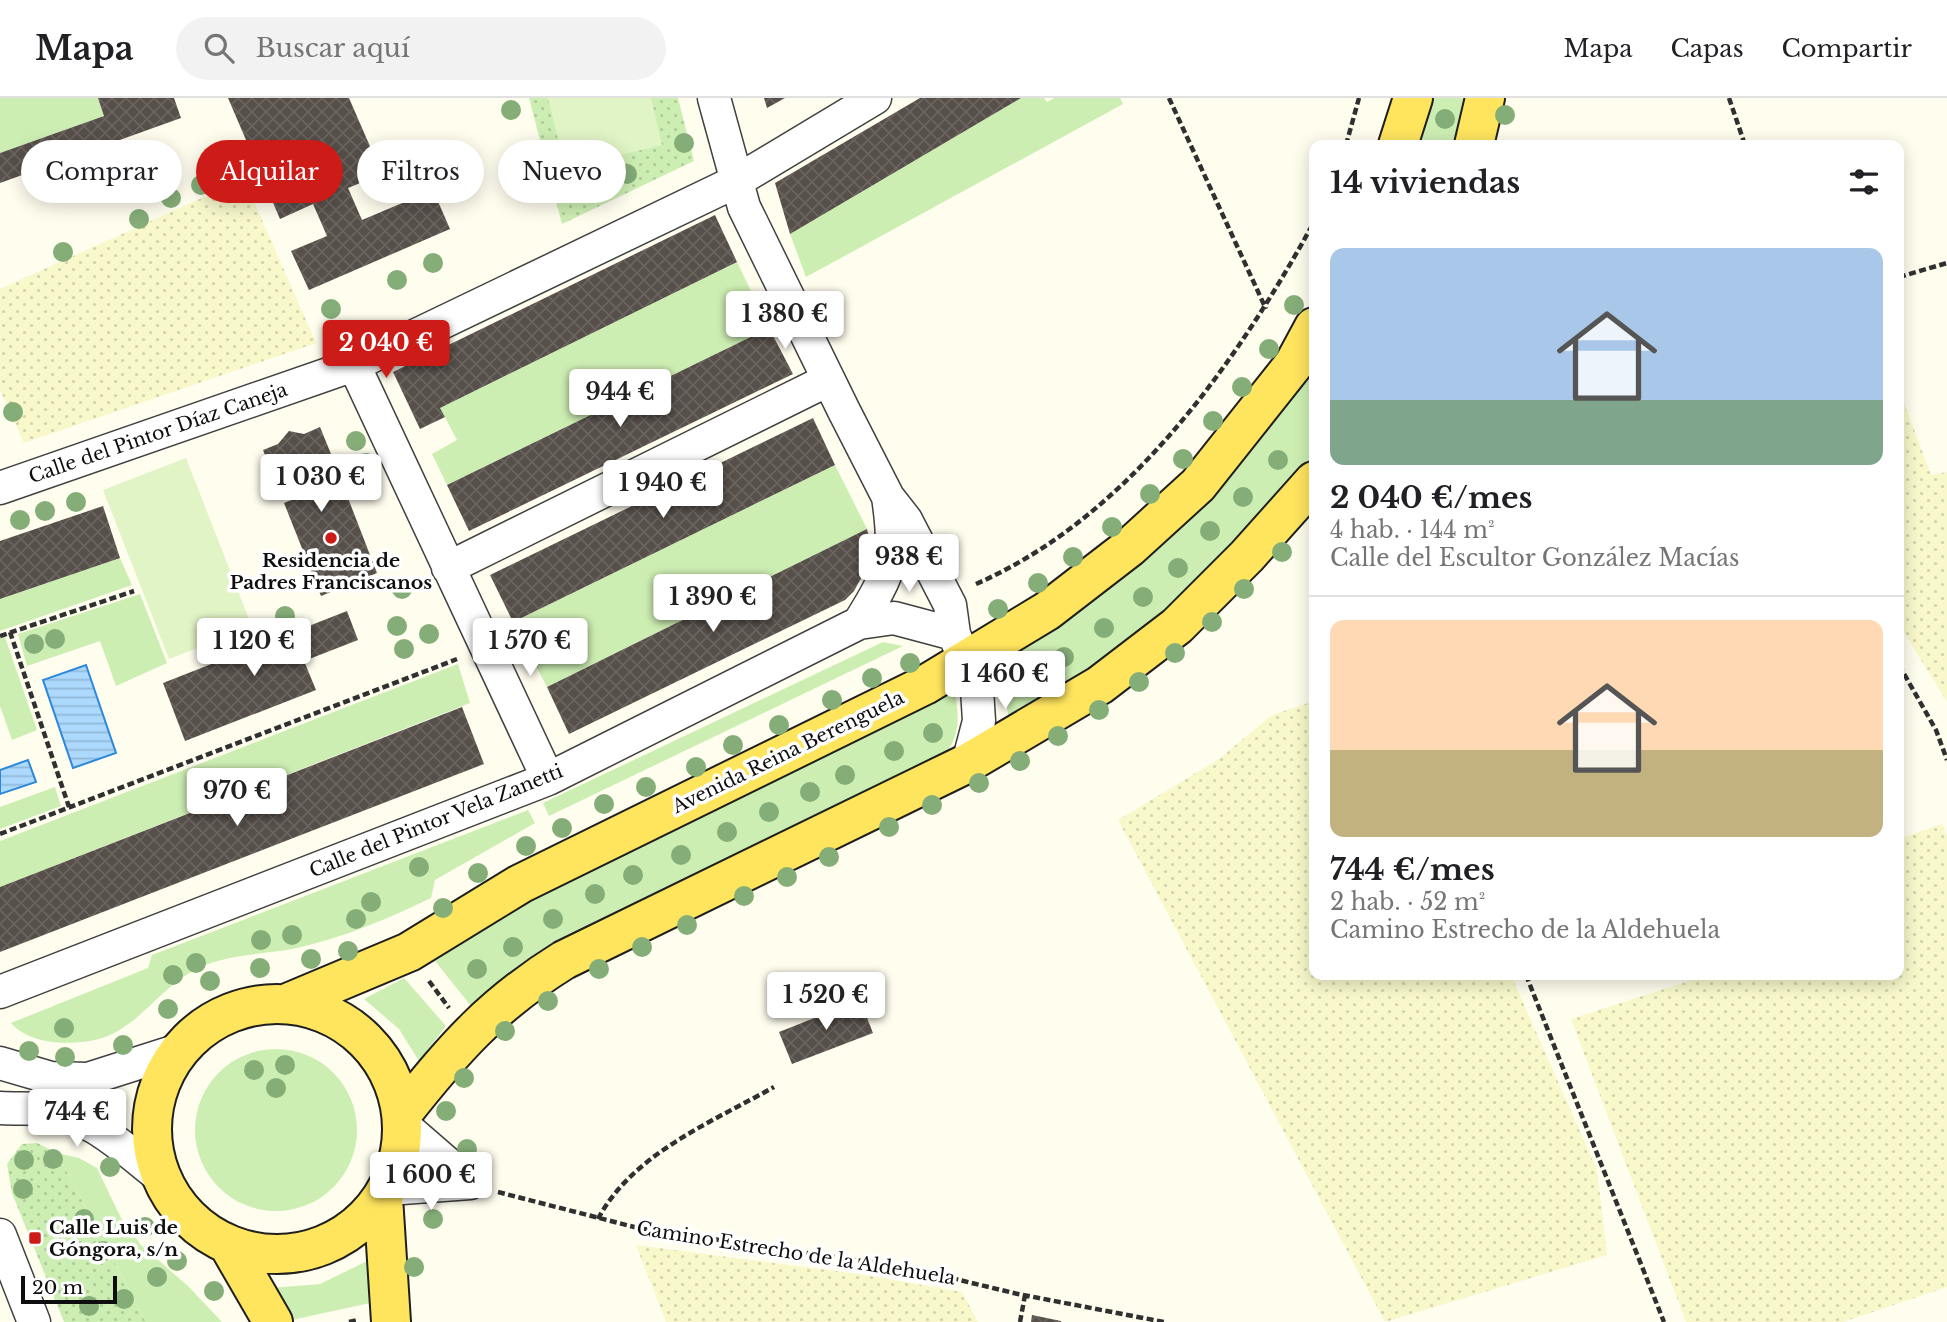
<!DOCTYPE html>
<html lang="es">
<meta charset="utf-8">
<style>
:root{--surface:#fff;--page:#f2f2f2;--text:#202124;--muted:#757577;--line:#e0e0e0;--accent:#cd1b17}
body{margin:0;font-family:"Libre Baskerville",serif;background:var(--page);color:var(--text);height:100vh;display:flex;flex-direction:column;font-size:26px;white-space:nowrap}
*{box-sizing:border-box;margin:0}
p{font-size:23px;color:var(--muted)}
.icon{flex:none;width:38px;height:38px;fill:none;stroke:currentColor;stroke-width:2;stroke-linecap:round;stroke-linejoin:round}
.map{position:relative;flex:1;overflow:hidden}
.drawer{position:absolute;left:1309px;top:42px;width:595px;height:840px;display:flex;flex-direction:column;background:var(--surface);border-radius:14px;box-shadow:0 4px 18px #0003}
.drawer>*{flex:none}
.top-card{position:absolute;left:21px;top:42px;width:665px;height:63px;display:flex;gap:14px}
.scale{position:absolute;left:21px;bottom:18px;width:96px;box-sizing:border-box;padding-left:7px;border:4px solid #0e0e0e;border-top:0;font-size:19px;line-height:24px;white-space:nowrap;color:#0e0e0e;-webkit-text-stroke:5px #fff;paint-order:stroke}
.price{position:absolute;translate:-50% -60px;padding:0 16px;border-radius:7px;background:#fff;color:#222;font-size:23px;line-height:46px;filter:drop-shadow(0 2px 4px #0008)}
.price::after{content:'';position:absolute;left:50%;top:42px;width:21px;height:16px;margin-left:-10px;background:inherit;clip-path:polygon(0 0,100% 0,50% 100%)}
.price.active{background:var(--accent);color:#fff}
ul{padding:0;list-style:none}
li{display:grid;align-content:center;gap:14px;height:371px;padding:0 21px}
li+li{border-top:2px solid var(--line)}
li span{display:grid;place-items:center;height:217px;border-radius:14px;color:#555}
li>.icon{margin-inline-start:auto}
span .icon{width:126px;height:126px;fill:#fffc;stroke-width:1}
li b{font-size:30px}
h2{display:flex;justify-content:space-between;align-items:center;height:84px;padding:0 21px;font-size:30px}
.tag{padding:0 24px;border-radius:32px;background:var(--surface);box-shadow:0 4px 18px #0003;font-size:24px;line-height:63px}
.tag.active{background:var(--accent);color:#fff}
header{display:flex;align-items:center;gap:42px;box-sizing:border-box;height:98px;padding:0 35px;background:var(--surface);border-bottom:2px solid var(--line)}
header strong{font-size:33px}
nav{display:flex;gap:38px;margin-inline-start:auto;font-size:24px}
.search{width:490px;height:63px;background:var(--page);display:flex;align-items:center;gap:18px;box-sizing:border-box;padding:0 24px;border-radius:38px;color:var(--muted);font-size:26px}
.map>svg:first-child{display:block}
</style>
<header>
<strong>Mapa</strong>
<div class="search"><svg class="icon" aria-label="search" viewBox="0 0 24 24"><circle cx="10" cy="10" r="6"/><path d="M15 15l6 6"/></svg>Buscar aquí</div>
<nav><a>Mapa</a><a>Capas</a><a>Compartir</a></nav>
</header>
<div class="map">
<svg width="1947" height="1224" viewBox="0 0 1947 1224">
<defs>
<pattern id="farmland-dots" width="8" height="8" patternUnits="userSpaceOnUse" patternTransform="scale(1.75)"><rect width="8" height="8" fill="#f8f8cb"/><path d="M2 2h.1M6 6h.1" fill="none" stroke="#d3d3ad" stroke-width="1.8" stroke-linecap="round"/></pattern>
<pattern id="grass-dots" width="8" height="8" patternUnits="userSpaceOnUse" patternTransform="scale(1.75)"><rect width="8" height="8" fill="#cdeeb3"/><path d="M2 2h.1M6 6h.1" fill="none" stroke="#afcb99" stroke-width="1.8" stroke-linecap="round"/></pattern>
<pattern id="water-rules" width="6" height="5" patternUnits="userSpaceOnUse" patternTransform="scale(1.75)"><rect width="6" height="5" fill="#acd9fd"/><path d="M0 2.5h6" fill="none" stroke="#93b9d8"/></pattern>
<pattern id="building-cross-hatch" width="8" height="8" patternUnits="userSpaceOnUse" patternTransform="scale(1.75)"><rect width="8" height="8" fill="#574f49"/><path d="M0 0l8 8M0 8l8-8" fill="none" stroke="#6a645f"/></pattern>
</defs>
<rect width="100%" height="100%" fill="#fffdee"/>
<!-- farmland -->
<path fill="url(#farmland-dots)" d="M 244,81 L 316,245 L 24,345 L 0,292 L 0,191 Z
M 1899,291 L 1931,377 L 1947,374 L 1947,604 L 1899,526 Z
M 1314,603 L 1314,877 L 1511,877 L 1597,1072 L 1607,1157 L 1385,1224 L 1118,722 L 1219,661 L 1272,617 Z
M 1942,726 L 1947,738 L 1947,1189 L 1843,1224 L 1686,1224 L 1571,921 L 1695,881 L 1694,877 L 1899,877 L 1899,741 Z
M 636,1147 L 859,1176 L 962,1194 L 978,1224 L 666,1224 Z"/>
<!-- grass -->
<path fill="url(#grass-dots)" d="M 529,0 L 678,0 L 694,63 L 562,126 Z
M 37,1045 L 57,1055 L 146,1224 L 64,1224 L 12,1095 L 7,1066 L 22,1046 Z"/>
<!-- garden -->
<path fill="#cdeeb3" d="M 0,0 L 98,0 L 104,18 L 0,55 Z
M 1021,0 L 1044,0 L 1047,4 L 1054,0 L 1120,0 L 1123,6 L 806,179 L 790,136 Z
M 1431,0 L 1471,0 L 1459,47 L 1417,47 Z
M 737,164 L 769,230 L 447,387 L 432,356 L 457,342 L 440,310 Z
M 1314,264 L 1314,355 L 1292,385 L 1244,442 L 1136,541 L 1010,628 L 1003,584 L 995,567 L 1211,398 L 1264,335 Z
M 835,367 L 867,431 L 547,589 L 513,524 Z
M 120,460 L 132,487 L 0,533 L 0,501 Z
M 140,496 L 167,565 L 116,588 L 100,543 L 27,568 L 18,536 Z
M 5,539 L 37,632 L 12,642 L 0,608 L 0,540 Z
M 883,544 L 903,548 L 549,718 L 543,705 Z
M 458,566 L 470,605 L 0,789 L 0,743 Z
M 954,592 C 960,617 960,638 944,658 L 486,896 L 471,908 L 435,863 L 525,803 Z
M 55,689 L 61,708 L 0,731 L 0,709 Z
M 528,712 L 535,725 L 435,782 L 431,800 C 387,821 345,839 297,850 C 265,857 229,855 199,870 C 159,888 136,936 90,943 C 64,947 30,946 11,925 L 148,870 L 152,857 Z
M 404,880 L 446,928 L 419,963 L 399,931 L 364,901 Z
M195 1032a81 81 0 1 1 162 0a81 81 0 1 1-162 0Z
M 57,1055 L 79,1060 L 97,1070 L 121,1120 L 141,1147 L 188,1188 L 222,1224 L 146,1224 Z
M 367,1163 L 370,1205 L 292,1222 L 271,1190 L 320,1186 Z"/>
<!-- pitch -->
<path fill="#e1f4c6" d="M 548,0 L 651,0 L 662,47 L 565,70 Z
M 186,360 L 252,529 L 169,561 L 103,392 Z"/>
<!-- water -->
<path fill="url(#water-rules)" stroke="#2c88db" stroke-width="2" d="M 86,567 L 116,655 L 73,670 L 43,582 Z
M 28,662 L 36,684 L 0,696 L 0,672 Z"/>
<!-- building -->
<path fill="url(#building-cross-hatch)" d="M 98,0 L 174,0 L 181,20 L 0,85 L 0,55 L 104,18 Z
M 228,0 L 349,0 L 382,76 L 348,90 L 362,122 L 433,92 L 450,131 L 309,192 L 291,153 L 327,138 L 313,106 L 280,121 Z
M 764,0 L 785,0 L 767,10 Z
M 920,0 L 1021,0 L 790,136 L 775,85 Z
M 715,117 L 737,164 L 440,310 L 445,319 L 420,331 L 393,274 Z
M 769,230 L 793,276 L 469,433 L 447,387 Z
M 813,320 L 835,367 L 513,524 L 490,477 Z
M 320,329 L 331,356 L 316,362 L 326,389 L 341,382 L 377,475 L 321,498 L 284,405 L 299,399 L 289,372 L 273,378 L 263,352 L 278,346 L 289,333 L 304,336 Z
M 103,408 L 120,460 L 0,501 L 0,443 Z
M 867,431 L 871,447 L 869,466 L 854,493 L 845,502 L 569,636 L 547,589 Z
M 347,513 L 358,542 L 304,563 L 316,592 L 185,643 L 163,585 Z
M 462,609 L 484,666 L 0,854 L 0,789 Z
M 860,902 L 873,935 L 792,966 L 779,934 Z
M 1032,1217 L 1061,1223 L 1061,1224 L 1031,1224 Z"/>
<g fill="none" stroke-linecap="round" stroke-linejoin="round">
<defs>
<path id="street" d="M 714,0 L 744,109 L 844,313 L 888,399 L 906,422 L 950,507 L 954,536 L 977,591 L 979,623 L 968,665
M 354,267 L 548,681
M 0,390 L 354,267 L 735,84 L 875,0
M 448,470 L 828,282
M 859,525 L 894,520 L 954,536
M 0,894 L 548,681 L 859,525 C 891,473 897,460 888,399
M 0,965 L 51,980 L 88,981 L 179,952
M 0,1010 C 14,1011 29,1010 43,1011 C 88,1015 126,1052 159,1078
M 402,1026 L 470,1085
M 388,1091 L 470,1085
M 0,1137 L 34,1224"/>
<path id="primary" d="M 1398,47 L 1413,0
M 1474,47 L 1485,0
M152 1031a125 125 0 1 1 250 0a125 125 0 1 1-250 0Z
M 285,906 L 409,854 L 520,786 L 925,587 L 1047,513 L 1130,449 L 1198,387 L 1294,266 L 1314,229
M 402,1016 C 453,951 493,906 564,862 L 968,665 L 1100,587 L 1177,528 L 1247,458 L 1314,383
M 383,1099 L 391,1224
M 229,1148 L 273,1224"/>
</defs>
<!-- street casing -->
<use href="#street" stroke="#414141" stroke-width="35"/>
<!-- primary casing -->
<use href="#primary" stroke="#1f1f1f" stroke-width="42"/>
<!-- path -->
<path stroke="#303030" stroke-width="4.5" stroke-dasharray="7 3.5" stroke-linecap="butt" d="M 1169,0 L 1266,211
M 1729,0 L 1745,47
M 1346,47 L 1359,0
M 1899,179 L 1947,165
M 976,486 C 1129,419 1236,266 1314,124
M 10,534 L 69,709
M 0,538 L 134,493
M 1899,567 L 1936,632 L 1947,662
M 0,736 L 457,561
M 1526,877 L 1664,1224
M 429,883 L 449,910
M 498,1094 L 638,1130 L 909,1170 L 1018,1196 L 1164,1224
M 598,1121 C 632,1056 712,1024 774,989
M 349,1224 L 358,1222
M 1020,1224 L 1025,1197"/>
<!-- street -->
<use href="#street" stroke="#fff" stroke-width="32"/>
<!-- primary -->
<use href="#primary" stroke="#ffe45e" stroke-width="38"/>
</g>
<!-- trees -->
<g fill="#85ad78">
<circle cx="511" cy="12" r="10"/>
<circle cx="1505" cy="17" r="10"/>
<circle cx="1445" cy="21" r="10"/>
<circle cx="684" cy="45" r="10"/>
<circle cx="229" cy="76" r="10"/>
<circle cx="627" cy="76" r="10"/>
<circle cx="201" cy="87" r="10"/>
<circle cx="171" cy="100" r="10"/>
<circle cx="139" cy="121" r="10"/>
<circle cx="63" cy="154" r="10"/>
<circle cx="433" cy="165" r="10"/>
<circle cx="397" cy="182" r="10"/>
<circle cx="1294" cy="207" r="10"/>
<circle cx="331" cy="211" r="10"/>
<circle cx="350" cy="249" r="10"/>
<circle cx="1269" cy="251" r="10"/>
<circle cx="1242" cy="289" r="10"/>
<circle cx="13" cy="314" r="10"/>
<circle cx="1213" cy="323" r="10"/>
<circle cx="356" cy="343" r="10"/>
<circle cx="1183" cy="361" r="10"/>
<circle cx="1278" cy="362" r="10"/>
<circle cx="366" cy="365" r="10"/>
<circle cx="1150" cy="396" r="10"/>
<circle cx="1243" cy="399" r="10"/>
<circle cx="76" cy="404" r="10"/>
<circle cx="45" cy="413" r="10"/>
<circle cx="20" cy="422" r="10"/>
<circle cx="1112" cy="429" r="10"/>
<circle cx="1210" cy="433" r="10"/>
<circle cx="1282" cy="454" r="10"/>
<circle cx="1073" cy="459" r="10"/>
<circle cx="1178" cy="470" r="10"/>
<circle cx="1038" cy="485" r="10"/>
<circle cx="402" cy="491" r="10"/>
<circle cx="1244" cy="491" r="10"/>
<circle cx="1143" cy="499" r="10"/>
<circle cx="998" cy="511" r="10"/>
<circle cx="285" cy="518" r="10"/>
<circle cx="1212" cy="524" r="10"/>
<circle cx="397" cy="528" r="10"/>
<circle cx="1104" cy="530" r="10"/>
<circle cx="429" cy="536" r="10"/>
<circle cx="55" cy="541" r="10"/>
<circle cx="34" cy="546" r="10"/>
<circle cx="404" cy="551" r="10"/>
<circle cx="1175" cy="555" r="10"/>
<circle cx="1064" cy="559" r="10"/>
<circle cx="910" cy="565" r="10"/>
<circle cx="872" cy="580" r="10"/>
<circle cx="1139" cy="584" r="10"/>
<circle cx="832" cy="602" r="10"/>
<circle cx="1099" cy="612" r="10"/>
<circle cx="779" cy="627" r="10"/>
<circle cx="933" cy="635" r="10"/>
<circle cx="1058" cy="638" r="10"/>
<circle cx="733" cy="647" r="10"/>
<circle cx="894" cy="653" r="10"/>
<circle cx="1020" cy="663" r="10"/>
<circle cx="696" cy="669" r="10"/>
<circle cx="845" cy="677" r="10"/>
<circle cx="979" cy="685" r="10"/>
<circle cx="646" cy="689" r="10"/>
<circle cx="810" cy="694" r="10"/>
<circle cx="604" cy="706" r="10"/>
<circle cx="932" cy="707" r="10"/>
<circle cx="769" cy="714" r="10"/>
<circle cx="889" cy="729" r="10"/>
<circle cx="562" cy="730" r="10"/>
<circle cx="727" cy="734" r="10"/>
<circle cx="526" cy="748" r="10"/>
<circle cx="681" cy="757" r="10"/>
<circle cx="829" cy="759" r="10"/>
<circle cx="419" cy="769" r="10"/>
<circle cx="478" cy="775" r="10"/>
<circle cx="633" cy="777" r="10"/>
<circle cx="787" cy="779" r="10"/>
<circle cx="595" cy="796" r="10"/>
<circle cx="744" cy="798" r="10"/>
<circle cx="371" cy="804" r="10"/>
<circle cx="443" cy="810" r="10"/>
<circle cx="356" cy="821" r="10"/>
<circle cx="553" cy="821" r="10"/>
<circle cx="687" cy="827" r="10"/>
<circle cx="292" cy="837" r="10"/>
<circle cx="261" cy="842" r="10"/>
<circle cx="513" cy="849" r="10"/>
<circle cx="642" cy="849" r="10"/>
<circle cx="348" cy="853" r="10"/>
<circle cx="311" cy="861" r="10"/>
<circle cx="196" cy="865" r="10"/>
<circle cx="260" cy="870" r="10"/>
<circle cx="477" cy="871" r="10"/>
<circle cx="599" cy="871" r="10"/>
<circle cx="173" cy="877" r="10"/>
<circle cx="210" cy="883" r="10"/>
<circle cx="548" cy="903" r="10"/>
<circle cx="168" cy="911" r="10"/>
<circle cx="64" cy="930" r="10"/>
<circle cx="505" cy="933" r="10"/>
<circle cx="123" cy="947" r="10"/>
<circle cx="29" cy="953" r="10"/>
<circle cx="65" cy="959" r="10"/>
<circle cx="285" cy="967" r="10"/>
<circle cx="254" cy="972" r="10"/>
<circle cx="464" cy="980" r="10"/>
<circle cx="276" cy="990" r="10"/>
<circle cx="446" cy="1013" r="10"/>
<circle cx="467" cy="1051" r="10"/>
<circle cx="53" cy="1061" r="10"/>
<circle cx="24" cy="1062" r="10"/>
<circle cx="110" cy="1069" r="10"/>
<circle cx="23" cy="1091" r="10"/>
<circle cx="84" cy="1121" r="10"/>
<circle cx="433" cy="1121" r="10"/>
<circle cx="145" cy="1129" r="10"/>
<circle cx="103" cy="1153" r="10"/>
<circle cx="177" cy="1163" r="10"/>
<circle cx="414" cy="1169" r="10"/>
<circle cx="157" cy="1179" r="10"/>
<circle cx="214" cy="1193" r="10"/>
<circle cx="124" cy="1201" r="10"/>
<circle cx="89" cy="1208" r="10"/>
</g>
<!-- markers -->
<g fill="#cd1b17" stroke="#fff" stroke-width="2.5">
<circle cx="331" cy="440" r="7"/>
<rect x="28" y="1133" width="14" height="14" rx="3.5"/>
</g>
<g text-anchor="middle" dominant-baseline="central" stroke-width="7" stroke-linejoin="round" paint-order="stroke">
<!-- street labels -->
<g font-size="19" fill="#0e0e0e" stroke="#fff">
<text transform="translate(158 335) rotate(-19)">Calle del Pintor Díaz Caneja</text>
<text transform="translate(788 654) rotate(-26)">Avenida Reina Berenguela</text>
<text transform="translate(436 723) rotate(-22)">Calle del Pintor Vela Zanetti</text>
<text transform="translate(796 1155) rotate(9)">Camino Estrecho de la Aldehuela</text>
</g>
<!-- poi labels -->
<g font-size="19" font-weight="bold" fill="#0e0e0e" stroke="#fff">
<text x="331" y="462">Residencia de<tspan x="331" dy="22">Padres Franciscanos</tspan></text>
<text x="49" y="1129" text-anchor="start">Calle Luis de<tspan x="49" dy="22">Góngora, s/n</tspan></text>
</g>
</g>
</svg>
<div class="scale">20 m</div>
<b class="price" style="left:785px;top:253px">1 380 €</b>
<b class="price active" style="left:386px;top:282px">2 040 €</b>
<b class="price" style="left:620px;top:331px">944 €</b>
<b class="price" style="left:321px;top:416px">1 030 €</b>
<b class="price" style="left:663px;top:422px">1 940 €</b>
<b class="price" style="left:909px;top:496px">938 €</b>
<b class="price" style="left:713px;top:536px">1 390 €</b>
<b class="price" style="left:254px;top:580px">1 120 €</b>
<b class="price" style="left:530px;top:580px">1 570 €</b>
<b class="price" style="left:1005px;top:613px">1 460 €</b>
<b class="price" style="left:237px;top:730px">970 €</b>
<b class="price" style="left:826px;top:934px">1 520 €</b>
<b class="price" style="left:77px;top:1051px">744 €</b>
<b class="price" style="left:431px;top:1114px">1 600 €</b>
<div class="top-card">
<a class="tag">Comprar</a>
<a class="tag active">Alquilar</a>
<a class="tag">Filtros</a>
<a class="tag">Nuevo</a>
</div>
<section class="drawer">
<h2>14 viviendas<svg class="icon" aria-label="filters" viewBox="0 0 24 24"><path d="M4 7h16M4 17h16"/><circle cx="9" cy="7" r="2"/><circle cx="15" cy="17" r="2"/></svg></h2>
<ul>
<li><span style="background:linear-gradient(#a9c7e8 70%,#7fa58c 0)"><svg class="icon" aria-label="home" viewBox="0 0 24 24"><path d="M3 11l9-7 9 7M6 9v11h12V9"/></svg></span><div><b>2 040 €/mes</b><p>4 hab. · 144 m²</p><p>Calle del Escultor González Macías</p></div></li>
<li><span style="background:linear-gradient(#ffd9b3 60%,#c2b280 0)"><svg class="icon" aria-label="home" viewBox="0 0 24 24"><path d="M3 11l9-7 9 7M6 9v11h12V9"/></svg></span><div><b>744 €/mes</b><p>2 hab. · 52 m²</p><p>Camino Estrecho de la Aldehuela</p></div></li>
</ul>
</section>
</div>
